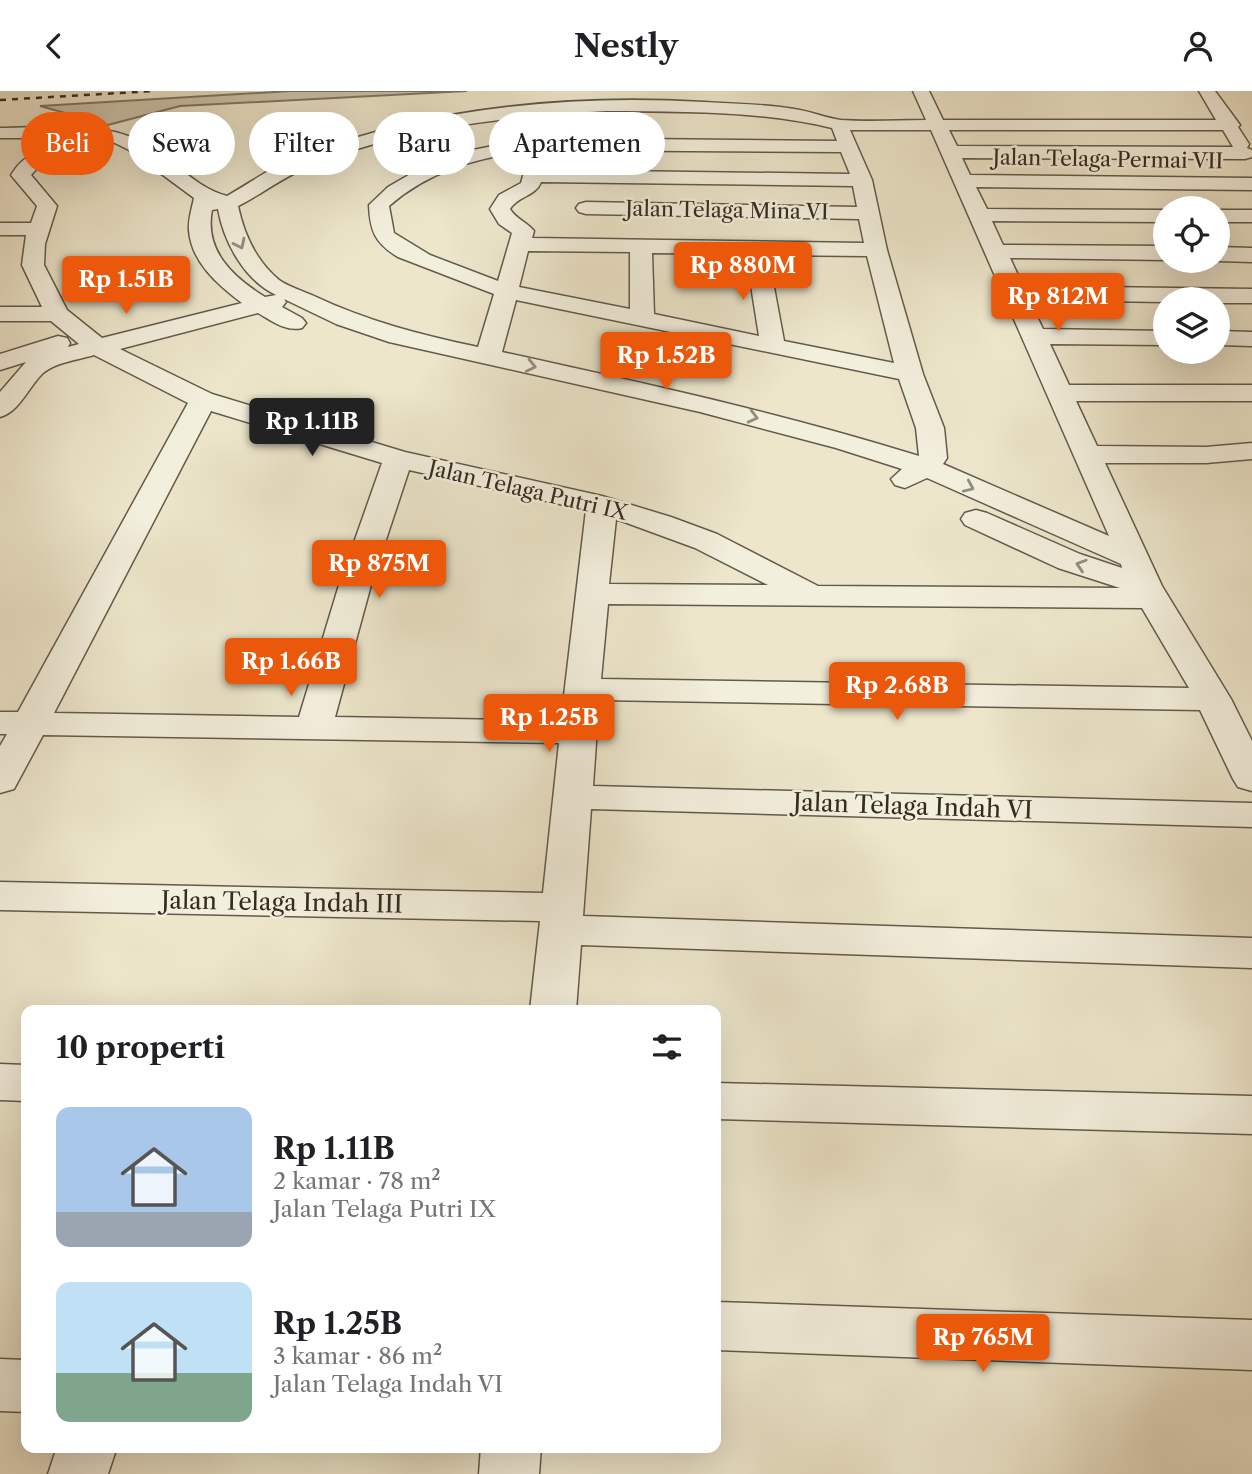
<!DOCTYPE html>
<html lang="id">
<meta charset="utf-8">
<style>
:root{--surface:#fff;--page:#f6f6f6;--text:#202124;--muted:#757577;--accent:#ea580c}
body{margin:0;font-family:"Libre Caslon Text",serif;background:var(--page);color:var(--text);height:100vh;display:flex;flex-direction:column;font-size:26px;white-space:nowrap}
*{box-sizing:border-box;margin:0}
p{font-size:23px;color:var(--muted)}
.icon{flex:none;width:38px;height:38px;fill:none;stroke:currentColor;stroke-width:2;stroke-linecap:round;stroke-linejoin:round}
.map{position:relative;flex:1;overflow:hidden}
.side{position:absolute;left:21px;top:914px;width:700px;height:448px;display:flex;flex-direction:column;background:var(--surface);border-radius:14px;box-shadow:0 7px 28px #0002}
.side>*{flex:none}
.hud{position:absolute;left:21px;top:21px;width:700px;height:63px;display:flex;gap:14px}
.buttons{position:absolute;left:1153px;top:105px;display:grid;gap:14px}
.buttons a{display:grid;place-items:center;width:77px;height:77px;border-radius:50%;background:var(--surface);box-shadow:0 7px 28px #0002;font-size:35px}
.price{position:absolute;translate:-50% -60px;padding:0 16px;border-radius:7px;background:var(--accent);color:#fff;font-size:23px;line-height:46px;filter:drop-shadow(0 2px 4px #0008)}
.price::after{content:'';position:absolute;left:50%;top:42px;width:21px;height:16px;margin-left:-10px;background:inherit;clip-path:polygon(0 0,100% 0,50% 100%)}
.price.on{background:#222;color:#fff}
ul{padding:0;list-style:none}
li{display:flex;align-items:center;gap:21px;height:175px;padding:0 35px}
li span{display:grid;place-items:center;flex:none;width:196px;height:140px;border-radius:14px;color:#555}
li>.icon{margin-inline-start:auto}
span .icon{width:84px;height:84px;fill:#fffc;stroke-width:1}
li b{font-size:30px}
h2{display:flex;justify-content:space-between;align-items:center;height:84px;padding:0 35px;font-size:30px}
.pill{padding:0 24px;border-radius:32px;background:var(--surface);box-shadow:0 7px 28px #0002;font-size:24px;line-height:63px}
.pill.on{background:var(--accent);color:#fff}
header{display:flex;justify-content:space-between;align-items:center;height:91px;padding:0 35px;background:var(--surface);font-size:32px;font-weight:700}
.map>svg:first-child{display:block}
</style>
<header><svg class="icon" aria-label="back" viewBox="0 0 24 24"><path d="M15 5l-7 7 7 7"/></svg>Nestly<svg class="icon" aria-label="person" viewBox="0 0 24 24"><circle cx="12" cy="8" r="4"/><path d="M4 21q1-7 8-7t8 7"/></svg></header>
<div class="map">
<svg width="1252" height="1383" viewBox="0 0 1252 1383">
<rect width="100%" height="100%" fill="#ede6cb"/>
<filter id="stains"><feTurbulence type="fractalNoise" baseFrequency=".00286" numOctaves="4"/><feColorMatrix values="0 0 0 0 .2 0 0 0 0 .09 0 0 0 0 .02 0 0 0 .5 -.17"/></filter>
<radialGradient id="worn" r=".72"><stop offset=".6" stop-color="#630" stop-opacity="0"/><stop offset="1" stop-color="#630" stop-opacity=".3"/></radialGradient>
<!-- green -->
<path fill="#cec6ae" stroke="#827868" stroke-width="2" d="M 291,0 L 467,0 L 180,15 L 108,34 L 40,15 Z"/>
<g fill="none" stroke-linecap="round" stroke-linejoin="round">
<defs>
<path id="minor" d="M 913,0 L 929,0 L 943,29 L 1216,29 L 1199,0 L 1215,0 L 1240,34 L 1238,36 L 1249,53 L 1247,57 L 1252,59 L 1252,66 L 1245,68 L 962,67 L 970,84 L 1252,87 L 1252,99 L 976,96 L 987,118 L 1166,119 L 1166,131 L 992,130 L 1003,154 L 1166,155 L 1166,169 L 1010,167 L 1023,195 L 1252,198 L 1252,212 L 1218,212 L 1218,208 L 1166,208 L 1166,211 L 1029,209 L 1043,238 L 1166,240 L 1166,254 L 1050,253 L 1069,294 L 1252,294 L 1252,310 L 1076,310 L 1097,355 L 1206,356 L 1252,352 L 1252,368 L 1206,372 L 1105,372 L 1162,495 L 1231,608 L 1252,650 L 1252,700 L 1238,696 L 1233,688 L 1200,619 L 599,609 L 593,695 L 1252,712 L 1252,736 L 591,718 L 583,825 L 1252,847 L 1252,877 L 581,854 L 576,919 L 530,919 L 540,830 L 0,819 L 0,791 L 543,802 L 559,652 L 43,644 L 14,698 L 0,702 L 0,655 L 7,643 L 0,643 L 0,621 L 18,621 L 188,312 L 94,264 C 78,269 55,271 42,283 C 28,297 19,321 0,326 L 0,301 L 26,271 L 0,279 L 0,263 L 58,245 L 67,247 L 70,252 L 68,256 L 79,253 L 51,230 L 0,230 L 0,216 L 42,216 L 22,174 L 26,144 L 0,144 L 0,132 L 31,132 L 37,115 L 11,84 C 19,72 27,62 42,66 L 44,70 L 31,84 L 57,115 L 45,153 L 44,174 L 67,219 L 102,247 L 242,212 C 218,194 191,171 189,139 C 188,129 192,117 194,107 L 129,59 L 115,52 L 91,47 L 0,47 L 0,37 C 45,37 98,29 140,50 C 171,65 193,96 227,105 C 250,92 271,76 296,67 C 425,17 567,3 704,11 C 734,13 765,13 794,18 C 810,20 825,27 841,29 C 869,31 898,29 926,29 ZM 606,20 C 681,21 758,19 832,37 L 837,50 L 539,47 L 518,50 L 468,60 L 426,74 L 388,96 L 369,114 C 370,140 375,152 398,166 L 494,203 L 478,256 C 421,244 367,230 314,205 C 303,200 289,196 279,189 C 256,170 244,143 238,115 C 262,103 283,86 308,76 C 403,36 505,26 606,20 ZM 850,39 L 931,39 L 1109,445 L 943,373 L 947,367 L 944,337 L 923,283 L 887,159 L 872,89 ZM 949,39 L 1223,39 L 1233,56 L 957,55 ZM 542,59 L 841,61 L 850,83 L 543,79 L 546,63 ZM 530,60 L 521,92 L 499,104 L 490,118 L 499,133 L 512,142 L 498,190 L 430,164 L 394,142 L 389,115 C 429,80 478,66 530,60 ZM 541,91 L 853,95 L 857,116 L 586,111 L 579,113 L 576,117 L 579,121 L 586,123 L 859,128 L 864,152 L 532,147 L 534,140 C 527,131 516,128 510,118 C 518,105 536,105 541,91 ZM 218,118 C 224,151 244,189 276,204 L 265,206 C 233,186 204,160 212,119 ZM 528,160 L 630,161 L 630,218 L 519,196 ZM 652,162 L 746,163 L 759,245 L 654,223 ZM 768,164 L 867,165 L 894,272 L 784,250 ZM 284,208 L 336,233 L 389,251 L 700,321 L 836,357 L 902,378 L 891,388 L 895,394 L 905,397 L 927,387 L 1121,473 L 1122,477 L 1080,463 L 987,422 L 976,419 L 965,422 L 961,428 L 965,434 L 1058,477 L 1120,497 L 818,495 L 717,443 L 671,426 L 602,405 L 405,361 L 212,303 L 120,258 L 258,222 C 272,230 286,241 302,237 L 306,232 L 302,227 L 282,216 L 286,211 ZM 516,209 L 899,288 L 916,337 L 919,365 C 782,322 642,292 502,261 ZM 211,320 L 382,372 L 339,494 L 299,626 L 54,622 ZM 409,379 L 586,419 L 561,630 L 335,626 L 371,494 ZM 616,428 L 695,457 L 768,494 L 609,493 ZM 608,513 L 1142,517 L 1189,597 L 601,588 Z
M 1218,119 L 1252,119 L 1252,131 L 1218,131 Z
M 1218,156 L 1252,157 L 1252,171 L 1218,170 Z
M 1218,240 L 1252,241 L 1252,255 L 1218,254 Z
M 0,973 L 26,974 L 26,1010 L 0,1009 Z
M 716,992 L 1252,1005 L 1252,1043 L 716,1028 Z
M 716,1211 L 1252,1229 L 1252,1279 L 716,1259 Z
M 0,1268 L 26,1269 L 26,1321 L 0,1320 Z
M 57,1356 L 117,1356 L 108,1383 L 48,1383 Z
M 481,1356 L 541,1356 L 539,1383 L 479,1383 Z"/>
</defs>
<!-- minor casing -->
<use href="#minor" stroke="#635a4c" stroke-width="3"/>
<!-- minor -->
<use href="#minor" fill="#f3efdd" fill-rule="evenodd"/>
<!-- rail -->
<path stroke="#352b22" stroke-width="2.5" stroke-dasharray="6 6" stroke-linecap="butt" d="M 0,9 L 154,0"/>
</g>
<!-- one-way arrows -->
<defs><path id="oneway-chevron" d="M-2-3.5L2.5 0L-2 3.5" fill="none" stroke-width="1.6" stroke-linecap="round" stroke-linejoin="round" transform="scale(1.75)"/></defs>
<g stroke="#948d80">
<use href="#oneway-chevron" transform="translate(240 153) rotate(64)"/>
<use href="#oneway-chevron" transform="translate(531 275) rotate(13)"/>
<use href="#oneway-chevron" transform="translate(753 326) rotate(14)"/>
<use href="#oneway-chevron" transform="translate(969 396) rotate(24)"/>
<use href="#oneway-chevron" transform="translate(1081 474) rotate(-162)"/>
</g>
<g text-anchor="middle" dominant-baseline="central" stroke-width="5" stroke-linejoin="round" paint-order="stroke">
<!-- far-street labels -->
<g font-size="21" fill="#352b22" stroke="#f3efdd">
<text transform="translate(1108 68) rotate(1)">Jalan Telaga Permai VII</text>
<text transform="translate(727 119) rotate(1)">Jalan Telaga Mina VI</text>
<text transform="translate(528 399) rotate(13)">Jalan Telaga Putri IX</text>
</g>
<!-- street labels -->
<g font-size="24" fill="#352b22" stroke="#f3efdd">
<text transform="translate(913 715) rotate(2)">Jalan Telaga Indah VI</text>
<text transform="translate(282 811) rotate(1)">Jalan Telaga Indah III</text>
</g>
</g>
<rect width="100%" height="100%" filter="url(#stains)"/>
<rect width="100%" height="100%" fill="url(#worn)"/>
</svg>
<div class="buttons">
<a><svg class="icon" aria-label="locate" viewBox="0 0 24 24"><circle cx="12" cy="12" r="6"/><path d="M12 2v4M12 18v4M2 12h4M18 12h4"/></svg></a>
<a><svg class="icon" aria-label="layers" viewBox="0 0 24 24"><path d="M12 4l9 5-9 5-9-5zM3 14l9 5 9-5"/></svg></a>
</div>
<b class="price" style="left:743px;top:211px">Rp 880M</b>
<b class="price" style="left:126px;top:225px">Rp 1.51B</b>
<b class="price" style="left:1058px;top:242px">Rp 812M</b>
<b class="price" style="left:666px;top:301px">Rp 1.52B</b>
<b class="price on" style="left:312px;top:367px">Rp 1.11B</b>
<b class="price" style="left:379px;top:509px">Rp 875M</b>
<b class="price" style="left:291px;top:607px">Rp 1.66B</b>
<b class="price" style="left:897px;top:631px">Rp 2.68B</b>
<b class="price" style="left:549px;top:663px">Rp 1.25B</b>
<b class="price" style="left:983px;top:1283px">Rp 765M</b>
<div class="hud">
<a class="pill on">Beli</a>
<a class="pill">Sewa</a>
<a class="pill">Filter</a>
<a class="pill">Baru</a>
<a class="pill">Apartemen</a>
</div>
<section class="side">
<h2>10 properti<svg class="icon" aria-label="filters" viewBox="0 0 24 24"><path d="M4 7h16M4 17h16"/><circle cx="9" cy="7" r="2"/><circle cx="15" cy="17" r="2"/></svg></h2>
<ul>
<li><span style="background:linear-gradient(#a9c7e8 75%,#9aa5b1 0)"><svg class="icon" aria-label="home" viewBox="0 0 24 24"><path d="M3 11l9-7 9 7M6 9v11h12V9"/></svg></span><div><b>Rp 1.11B</b><p>2 kamar · 78 m²</p><p>Jalan Telaga Putri IX</p></div></li>
<li><span style="background:linear-gradient(#bfe0f5 65%,#7fa58c 0)"><svg class="icon" aria-label="home" viewBox="0 0 24 24"><path d="M3 11l9-7 9 7M6 9v11h12V9"/></svg></span><div><b>Rp 1.25B</b><p>3 kamar · 86 m²</p><p>Jalan Telaga Indah VI</p></div></li>
</ul>
</section>
</div>
